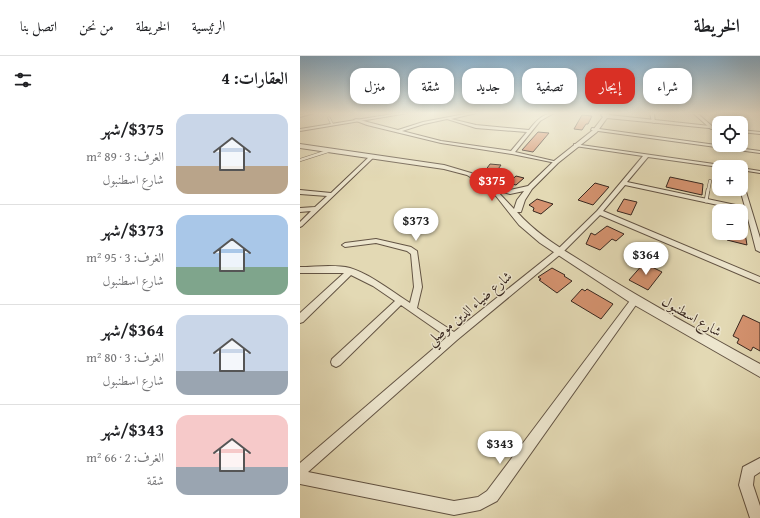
<!DOCTYPE html>
<html lang="ar">
<meta charset="utf-8">
<style>
:root{--surface:#fff;--page:#f6f6f6;--text:#202124;--muted:#757577;--line:#e0e0e0;--accent:#d93025}
body{margin:0;font-family:"Gentium Book Plus",Amiri,serif;background:var(--page);color:var(--text);direction:rtl;height:100vh;display:flex;flex-direction:column;font-size:15px;white-space:nowrap}
*{box-sizing:border-box;margin:0}
p{font-size:13px;color:var(--muted)}
.icon{flex:none;width:22px;height:22px;fill:none;stroke:currentColor;stroke-width:2;stroke-linecap:round;stroke-linejoin:round}
.map{position:relative;flex:1;overflow:hidden;direction:ltr}
.panel{display:flex;flex-direction:column;background:var(--surface);width:300px}
.panel>*{flex:none}
.guide{position:absolute;left:12px;top:12px;width:380px;height:36px;direction:rtl;display:flex;gap:8px}
.controls{position:absolute;left:412px;top:60px;display:grid;gap:8px}
.controls a{display:grid;place-items:center;width:36px;height:36px;border-radius:8px;background:var(--surface);box-shadow:0 2px 6px #0003;font-size:20px}
.price{position:absolute;translate:-50% -34px;padding:0 9px;border-radius:14px;background:#fff;color:#222;font-size:13px;line-height:26px;filter:drop-shadow(0 1px 2px #0008)}
.price::after{content:'';position:absolute;left:50%;top:24px;width:12px;height:9px;margin-left:-6px;background:inherit;clip-path:polygon(0 0,100% 0,50% 100%)}
.price.on{background:var(--accent);color:#fff}
ul{padding:0;list-style:none}
li{display:flex;align-items:center;gap:12px;height:100px;padding:0 12px}
li+li{border-top:1px solid var(--line)}
li span{display:grid;place-items:center;flex:none;width:112px;height:80px;border-radius:12px;color:#555}
li>.icon{margin-inline-start:auto}
span .icon{width:48px;height:48px;fill:#fffc;stroke-width:1}
li b{font-size:17px}
h2{display:flex;justify-content:space-between;align-items:center;height:48px;padding:0 12px;font-size:17px}
.chip{padding:0 14px;border-radius:12px;background:var(--surface);box-shadow:0 2px 6px #0003;font-size:14px;line-height:36px}
.chip.on{background:var(--accent);color:#fff}
header{display:flex;align-items:center;gap:24px;box-sizing:border-box;height:56px;padding:0 20px;background:var(--surface);border-bottom:1px solid var(--line)}
header strong{font-size:19px}
nav{display:flex;gap:22px;margin-inline-start:auto;font-size:14px}
main{display:flex;flex:1;min-height:0}
.map>svg:first-child{display:block}
</style>
<header>
<strong>الخريطة</strong>
<nav><a>الرئيسية</a><a>الخريطة</a><a>من نحن</a><a>اتصل بنا</a></nav>
</header>
<main>
<div class="map">
<svg width="460" height="462" viewBox="0 0 460 462">
<rect width="100%" height="100%" fill="#e3d9b4"/>
<filter id="stains"><feTurbulence type="fractalNoise" baseFrequency=".005" numOctaves="4"/><feColorMatrix values="0 0 0 0 .2 0 0 0 0 .09 0 0 0 0 .02 0 0 0 .5 -.17"/></filter>
<radialGradient id="worn" r=".72"><stop offset=".6" stop-color="#630" stop-opacity="0"/><stop offset="1" stop-color="#630" stop-opacity=".3"/></radialGradient>
<!-- building -->
<path fill="#d59370" stroke="#38271f" d="M 282,59 L 292,60 L 288,68 L 286,68 L 282,74 L 274,73 Z
M 238,76 L 249,77 L 233,96 L 222,94 Z
M 190,108 L 201,109 L 196,116 L 185,115 Z
M 216,120 L 224,122 L 216,129 L 208,127 Z
M 370,121 L 403,128 L 402,139 L 366,131 Z
M 295,127 L 309,131 L 293,149 L 278,144 Z
M 237,143 L 253,148 L 241,158 L 233,155 L 234,152 L 229,149 Z
M 324,143 L 337,146 L 331,159 L 317,155 Z
M 307,170 L 324,178 L 316,185 L 312,183 L 300,194 L 286,188 L 291,177 L 295,179 Z
M 426,177 L 445,177 L 447,189 L 427,184 Z
M 344,207 L 362,216 L 348,234 L 329,224 Z
M 252,212 L 265,219 L 264,220 L 272,225 L 257,237 L 239,224 L 241,223 L 238,221 Z
M 282,233 L 285,235 L 287,233 L 313,248 L 301,263 L 271,245 Z
M 443,259 L 460,267 L 460,295 L 453,291 L 451,295 L 437,287 L 439,283 L 433,280 Z"/>
<g fill="none" stroke-linecap="round" stroke-linejoin="round">
<defs>
<path id="service-far2" d="M 29,62 L 32,68"/>
<path id="service-far1" d="M 0,104 L 28,95
M 408,135 L 410,125"/>
<path id="service" d="M 406,145 L 408,134"/>
<path id="minor" d="M 9,57 L 14,57 L 0,61 L 0,59 Z
M 170,57 L 176,57 L 151,63 L 176,69 L 229,74 C 235,66 243,57 254,57 L 240,65 L 215,96 L 258,106 L 256,107 L 212,98 L 141,87 L 67,69 L 54,64 L 56,63 L 98,74 L 123,66 ZM 147,63 L 176,72 L 227,76 L 211,95 L 141,85 L 102,75 L 124,68 Z
M 350,57 L 354,57 L 355,67 L 352,66 Z
M 393,57 L 397,57 L 413,71 L 413,73 L 411,73 Z
M 292,72 L 460,95 L 460,97 L 291,74 Z
M 274,88 L 428,110 L 428,111 L 419,111 L 348,101 L 327,126 L 445,151 L 440,133 L 441,125 L 443,126 L 460,182 L 460,196 L 456,194 L 446,155 L 325,129 L 303,155 L 460,221 L 460,227 L 300,159 L 262,197 L 157,284 L 8,416 L 154,445 L 178,441 L 187,435 L 332,242 L 338,242 L 339,244 L 338,246 L 197,445 L 180,454 L 154,459 L 0,428 L 0,407 L 147,281 L 101,249 L 40,309 L 36,311 L 32,309 L 31,306 L 32,303 L 95,245 L 73,230 L 51,219 L 3,266 L 0,267 L 0,257 L 44,217 L 0,217 L 0,211 C 16,211 34,208 50,212 C 70,218 93,236 110,247 L 114,231 L 111,198 L 107,195 L 76,187 L 45,191 L 42,189 L 45,187 L 76,183 L 111,191 L 117,195 L 122,231 L 117,252 L 154,276 L 258,193 L 297,155 L 343,100 L 275,90 L 274,90 Z
M 70,100 L 74,101 L 2,170 L 0,171 L 0,166 L 11,155 L 0,156 L 0,152 L 15,151 L 27,140 L 0,138 L 0,134 L 31,137 Z
M 441,112 L 460,115 L 460,117 L 441,114 Z
M 460,402 L 460,416 L 454,420 L 453,429 L 460,450 L 460,462 L 450,462 L 439,429 L 443,411 Z"/>
<path id="tertiary" d="M 99,57 L 108,57 L 0,75 L 0,73 Z
M 306,57 L 310,57 L 309,59 L 419,71 L 419,73 L 307,62 L 297,76 L 258,107 L 232,133 L 225,144 L 221,156 L 217,156 C 238,180 267,196 294,213 C 348,247 404,277 460,308 L 460,321 L 331,247 L 240,187 L 219,169 L 196,140 L 183,129 L 167,119 L 144,113 L 0,92 L 0,88 L 144,109 L 171,117 L 192,128 L 210,134 L 228,130 L 254,105 L 293,74 L 303,61 L 301,59 ZM 196,134 L 210,138 L 224,135 L 217,144 L 214,153 Z
M 441,74 L 460,76 L 460,78 L 441,76 Z"/>
</defs>
<!-- service-far2 casing -->
<use href="#service-far2" stroke="#635444" stroke-width="3"/>
<!-- service-far1 casing -->
<use href="#service-far1" stroke="#635444" stroke-width="3.5"/>
<!-- service casing -->
<use href="#service" stroke="#635444" stroke-width="4.5"/>
<!-- minor casing -->
<use href="#minor" stroke="#635444" stroke-width="2"/>
<!-- tertiary casing -->
<use href="#tertiary" stroke="#635444" stroke-width="2"/>
<!-- service-far2 -->
<use href="#service-far2" stroke="#ede6ce" stroke-width="2"/>
<!-- service-far1 -->
<use href="#service-far1" stroke="#ede6ce" stroke-width="2.5"/>
<!-- service -->
<use href="#service" stroke="#ede6ce" stroke-width="3"/>
<!-- minor -->
<use href="#minor" fill="#ede6ce" fill-rule="evenodd"/>
<!-- tertiary -->
<use href="#tertiary" fill="#ede6ce" fill-rule="evenodd"/>
</g>
<!-- sky -->
<linearGradient id="sky" x2="0" y2="1"><stop stop-color="#89b5d5"/><stop offset="0.47" stop-color="#f2eedd"/><stop offset="1" stop-color="#f2eedd" stop-opacity="0"/></linearGradient>
<rect width="460" height="122" fill="url(#sky)"/>
<g text-anchor="middle" dominant-baseline="central" stroke-width="3" stroke-linejoin="round" paint-order="stroke">
<!-- street labels -->
<g font-size="14" fill="#38271f" stroke="#ede6ce">
<text transform="translate(169 252) rotate(-40)">شارع ضياء الدين موصلي</text>
<text transform="translate(392 260) rotate(30)">شارع اسطنبول</text>
</g>
</g>
<rect width="100%" height="100%" filter="url(#stains)"/>
<rect width="100%" height="100%" fill="url(#worn)"/>
</svg>
<div class="controls">
<a><svg class="icon" aria-label="locate" viewBox="0 0 24 24"><circle cx="12" cy="12" r="6"/><path d="M12 2v4M12 18v4M2 12h4M18 12h4"/></svg></a>
<a>+</a>
<a>−</a>
</div>
<b class="price on" style="left:192px;top:146px">$375</b>
<b class="price" style="left:116px;top:186px">$373</b>
<b class="price" style="left:346px;top:220px">$364</b>
<b class="price" style="left:200px;top:409px">$343</b>
<div class="guide">
<a class="chip">شراء</a>
<a class="chip on">إيجار</a>
<a class="chip">تصفية</a>
<a class="chip">جديد</a>
<a class="chip">شقة</a>
<a class="chip">منزل</a>
</div>
</div>
<section class="panel">
<h2>العقارات: 4<svg class="icon" aria-label="filters" viewBox="0 0 24 24"><path d="M4 7h16M4 17h16"/><circle cx="9" cy="7" r="2"/><circle cx="15" cy="17" r="2"/></svg></h2>
<ul>
<li><span style="background:linear-gradient(#c9d6e8 65%,#b9a48a 0)"><svg class="icon" aria-label="home" viewBox="0 0 24 24"><path d="M3 11l9-7 9 7M6 9v11h12V9"/></svg></span><div><b>$375/شهر</b><p>الغرف: 3 · 89 m²</p><p>شارع اسطنبول</p></div></li>
<li><span style="background:linear-gradient(#a9c7e8 65%,#7fa58c 0)"><svg class="icon" aria-label="home" viewBox="0 0 24 24"><path d="M3 11l9-7 9 7M6 9v11h12V9"/></svg></span><div><b>$373/شهر</b><p>الغرف: 3 · 95 m²</p><p>شارع اسطنبول</p></div></li>
<li><span style="background:linear-gradient(#c9d6e8 70%,#9aa5b1 0)"><svg class="icon" aria-label="home" viewBox="0 0 24 24"><path d="M3 11l9-7 9 7M6 9v11h12V9"/></svg></span><div><b>$364/شهر</b><p>الغرف: 3 · 80 m²</p><p>شارع اسطنبول</p></div></li>
<li><span style="background:linear-gradient(#f6c9c9 65%,#9aa5b1 0)"><svg class="icon" aria-label="home" viewBox="0 0 24 24"><path d="M3 11l9-7 9 7M6 9v11h12V9"/></svg></span><div><b>$343/شهر</b><p>الغرف: 2 · 66 m²</p><p>شقة</p></div></li>
</ul>
</section>
</main>
